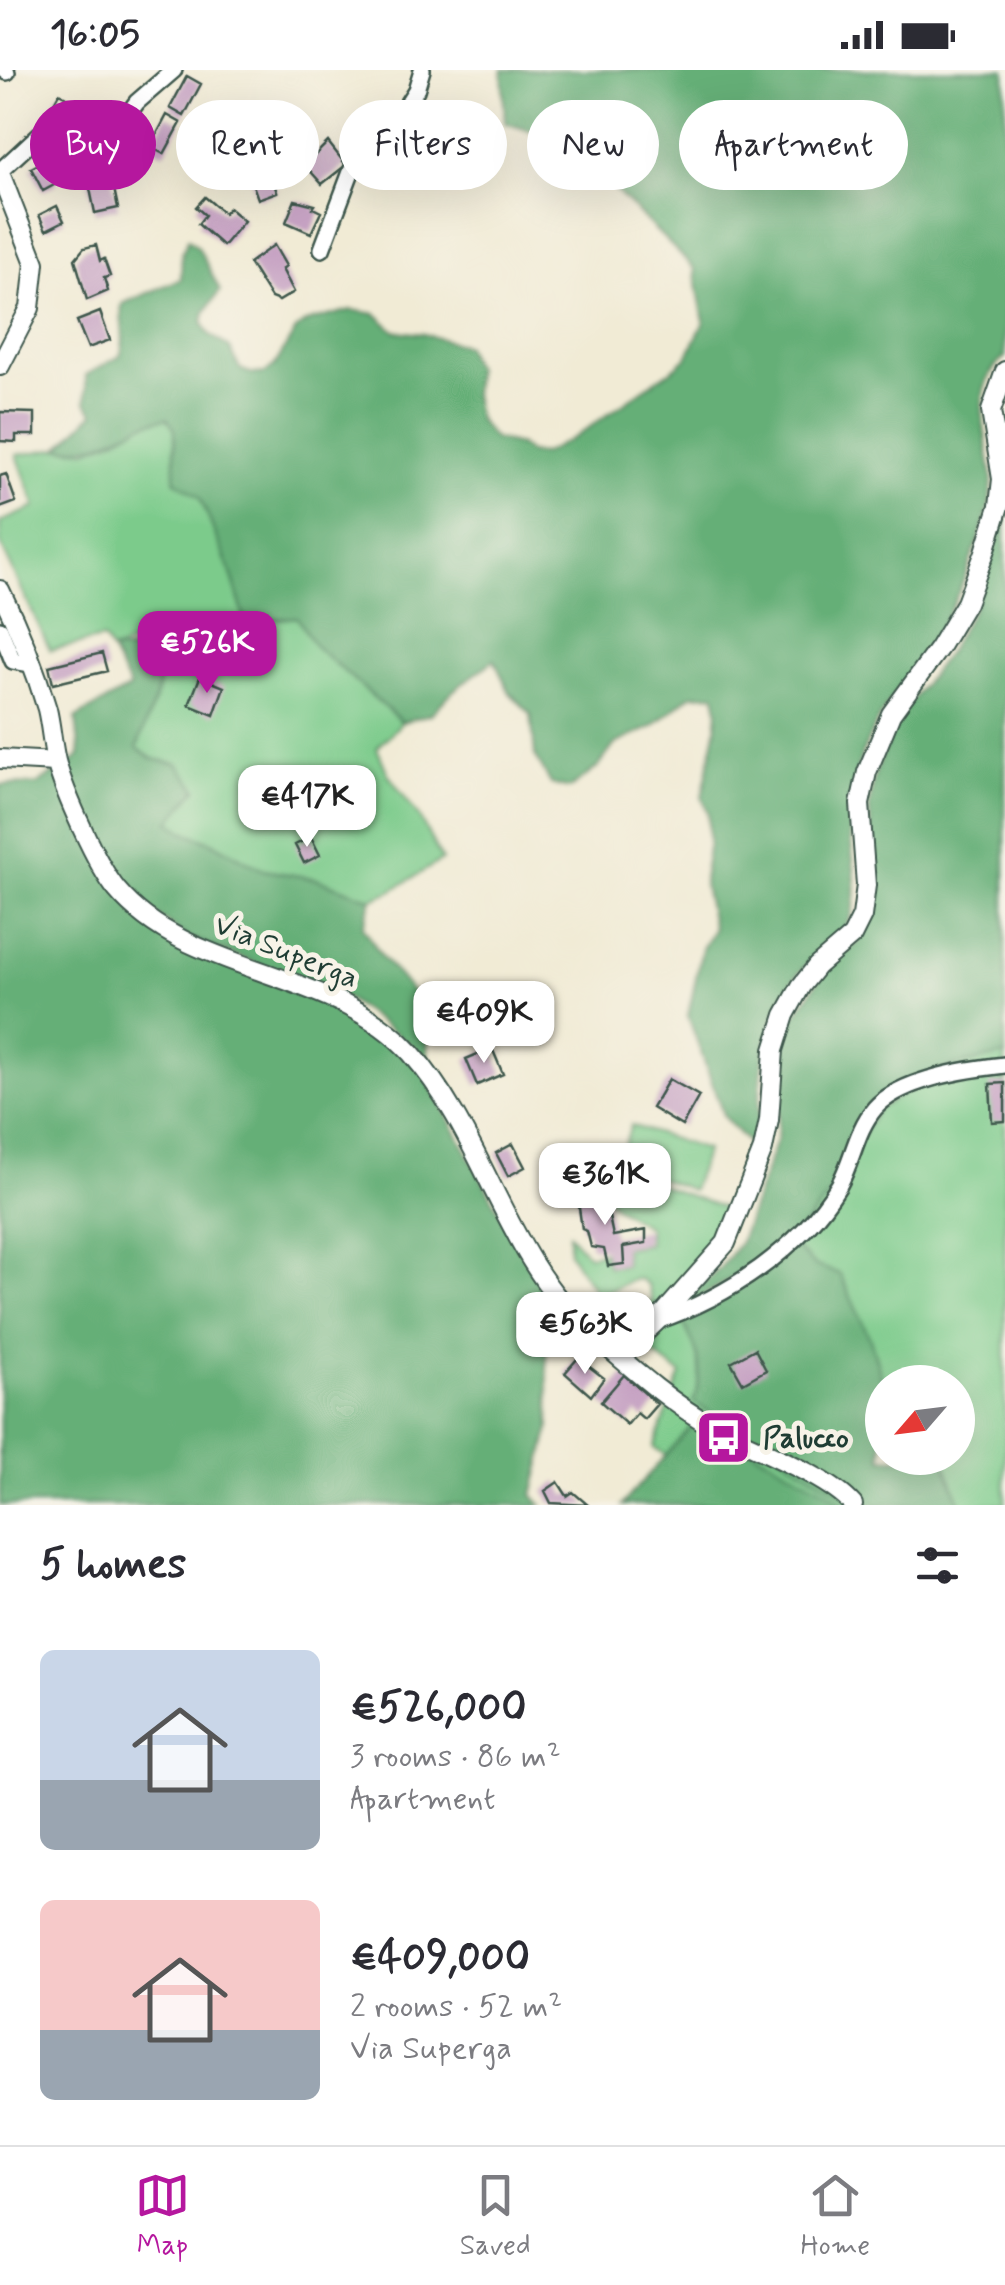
<!DOCTYPE html>
<meta charset="utf-8">
<style>
:root{--surface:#fff;--page:#f7f7f7;--text:#2b2b33;--muted:#7c7c81;--line:#e1e1e2;--accent:#b5179e}
body{margin:0;font-family:Mynerve,sans-serif;background:var(--page);color:var(--text);height:100vh;display:flex;flex-direction:column;font-size:38px;white-space:nowrap}
*{box-sizing:border-box;margin:0}
p{font-size:32px;color:var(--muted)}
.icon{flex:none;width:55px;height:55px;fill:none;stroke:currentColor;stroke-width:2;stroke-linecap:round;stroke-linejoin:round}
.map{position:relative;height:1435px;overflow:hidden}
.side{display:flex;flex-direction:column;background:var(--surface);flex:1}
.side>*{flex:none}
.top-card{position:absolute;left:30px;top:30px;width:945px;height:90px;display:flex;gap:20px}
.needle{width:65px;rotate:242deg}
.fabs{position:absolute;left:865px;top:1295px;display:grid;gap:20px}
.fabs a{display:grid;place-items:center;width:110px;height:110px;border-radius:50%;background:var(--surface);box-shadow:0 10px 40px #0002;font-size:50px}
.price{position:absolute;translate:-50% -85px;padding:0 22px;border-radius:20px;background:#fff;color:#222;font-size:32px;line-height:65px;filter:drop-shadow(0 2px 5px #0008)}
.price::after{content:'';position:absolute;left:50%;top:60px;width:30px;height:22px;margin-left:-15px;background:inherit;clip-path:polygon(0 0,100% 0,50% 100%)}
.price.on{background:var(--accent);color:#fff}
ul{padding:0;list-style:none}
li{display:flex;align-items:center;gap:30px;height:250px;padding:0 40px}
li span{display:grid;place-items:center;flex:none;width:280px;height:200px;border-radius:15px;color:#555}
li>.icon{margin-inline-start:auto}
span .icon{width:120px;height:120px;fill:#fffc;stroke-width:1}
li b{font-size:42px}
h2{display:flex;justify-content:space-between;align-items:center;height:120px;padding:0 40px;font-size:42px}
.tag{padding:0 35px;border-radius:45px;background:var(--surface);box-shadow:0 10px 40px #0002;font-size:35px;line-height:90px}
.tag.on{background:var(--accent);color:#fff}
.status{display:flex;justify-content:space-between;align-items:center;height:70px;padding:0 50px;background:var(--surface);direction:ltr}
.status svg{height:28px;fill:currentColor}
.tabs{display:flex;justify-content:space-around;align-items:center;height:140px;border-top:2px solid var(--line);background:var(--surface);font-size:28px;color:var(--muted)}
.tabs a{display:grid;justify-items:center;gap:5px}
.tabs .on{color:var(--accent)}
.map>svg:first-child{display:block}
</style>
<div class="status"><b>16:05</b><svg viewBox="0 0 49 12"><path d="M0 12V9h3v3zM5 12V6h3v6zM10 12V3h3v9zM15 12V0h3v12zM26 1h20v11H26zM47 4h2v5h-2z"/></svg></div>
<div class="map">
<svg width="1005" height="1435" viewBox="0 0 1005 1435">
<rect width="100%" height="100%" fill="#f7f3e8"/>
<filter id="ink" filterUnits="userSpaceOnUse"><feTurbulence type="fractalNoise" baseFrequency=".01" numOctaves="2"/><feDisplacementMap in="SourceGraphic" scale="20" xChannelSelector="R" yChannelSelector="G"/><feConvolveMatrix kernelMatrix="1 2 1 2 8 2 1 2 1" color-interpolation-filters="sRGB"/></filter>
<filter id="wash" filterUnits="userSpaceOnUse"><feTurbulence type="fractalNoise" baseFrequency=".0048" numOctaves="4" result="noise"/><feDisplacementMap in="SourceGraphic" scale="40" xChannelSelector="R" yChannelSelector="G"/><feGaussianBlur stdDeviation="2.25" result="paint"/><feColorMatrix in="noise" values="0 0 0 0 0 0 0 0 0 0 0 0 0 0 0 0 0 1.4 0 .05"/><feComposite in="paint" operator="in"/></filter>
<g filter="url(#wash)">
<rect width="100%" height="100%" fill="#f1ebd5"/>
<!-- green -->
<path fill="#7ccb8b" stroke="#4e8460" stroke-width="2.5" fill-rule="evenodd" d="M 167,347 L 175,360 L 175,410 L 200,427 L 231,503 L 246,553 L 298,547 L 314,575 L 402,652 L 377,678 L 388,704 L 419,747 L 442,790 L 391,821 L 372,829 L 317,809 L 263,800 L 216,774 L 182,761 L 169,750 L 197,719 L 178,694 L 153,689 L 137,678 C 143,658 169,605 157,590 C 152,583 144,579 139,572 L 111,581 L 103,569 L 50,580 L 0,473 L 0,452 L 36,437 L 17,385 L 59,378 L 87,380 L 116,369 L 146,351 Z
M 1005,985 L 1005,1435 L 755,1435 L 702,1412 L 654,1377 L 681,1304 L 637,1272 L 794,1176 L 878,1039 L 954,994 ZM 882,1312 L 958,1312 L 958,1388 L 882,1388 Z
M 631,1055 L 706,1080 L 692,1120 L 618,1094 Z
M 611,1079 L 615,1082 L 612,1098 L 735,1142 L 721,1169 L 656,1239 L 649,1234 L 652,1231 L 648,1215 L 640,1209 C 622,1209 621,1223 595,1222 L 569,1183 L 569,1164 L 588,1185 L 603,1182 L 608,1197 L 625,1195 L 624,1178 L 648,1174 L 648,1157 L 616,1137 L 599,1119 L 591,1117 Z"/>
<!-- forest -->
<path fill="#65af77" stroke="#427656" stroke-width="2.5" d="M 502,0 L 1005,0 L 1005,287 C 966,318 989,369 992,409 C 993,435 980,466 971,490 C 961,519 949,546 931,572 C 902,616 875,643 858,696 C 851,720 849,746 851,771 C 853,795 860,823 851,847 C 841,871 811,886 795,908 C 757,959 760,1023 758,1084 L 724,1047 L 688,946 L 702,879 L 713,859 L 703,810 L 709,772 L 708,742 L 702,727 L 716,661 L 718,640 L 715,624 L 691,625 L 652,657 L 615,674 L 598,697 L 569,719 L 551,714 L 535,685 L 531,644 L 510,623 L 494,590 L 454,620 L 431,644 L 402,652 L 314,575 L 297,547 L 273,549 L 263,558 L 246,553 L 231,503 L 200,427 L 175,410 L 175,360 L 167,348 C 122,356 111,381 59,378 L 94,343 L 86,332 L 86,305 L 120,286 C 127,268 119,253 122,234 L 181,209 L 182,183 L 188,169 L 198,177 L 220,221 L 205,242 L 203,253 L 209,264 L 230,278 L 240,299 L 253,304 L 265,303 L 275,295 L 296,260 L 306,252 L 351,240 L 376,244 L 395,261 L 424,264 L 465,276 L 475,299 L 473,325 L 478,350 L 494,369 L 519,375 L 529,383 L 542,384 L 577,366 L 677,296 L 687,287 L 704,252 L 694,198 L 612,117 L 554,68 L 505,53 Z
M 1005,446 L 1005,985 L 946,998 L 874,1035 L 839,1113 L 791,1172 L 691,1233 L 687,1228 L 720,1198 L 740,1172 L 777,1068 L 782,982 L 793,949 L 824,902 L 859,871 L 871,848 L 875,815 L 869,735 L 875,704 L 898,648 L 947,583 L 974,537 Z
M 145,580 L 160,592 C 163,621 145,650 137,678 L 153,689 L 178,694 L 197,719 L 170,751 L 182,761 L 216,774 L 263,800 L 317,809 L 372,829 L 363,857 L 383,888 L 415,925 L 427,947 L 428,987 L 347,929 L 186,866 L 118,817 L 97,778 L 64,697 L 80,686 L 76,648 L 130,618 L 111,581 Z
M 55,702 L 133,843 L 342,938 L 417,989 L 543,1222 L 550,1358 L 533,1425 L 542,1435 L 0,1435 L 0,715 L 38,714 Z
M 794,1176 L 814,1195 L 840,1204 L 870,1269 L 883,1312 L 882,1388 L 943,1388 L 961,1435 L 860,1435 L 693,1332 C 707,1301 696,1274 679,1246 Z
M 697,1350 L 829,1422 L 846,1435 L 622,1435 Z"/>
<g id="blocks">
<!-- building -->
<path fill="#c6a2c3" d="M 187,6 L 201,14 L 184,46 L 170,38 Z
M 59,23 L 86,38 L 73,62 L 46,47 Z
M 167,45 L 181,53 L 164,84 L 150,77 Z
M 328,72 L 346,95 L 322,114 L 305,95 Z
M 52,87 L 61,105 L 54,109 L 56,114 L 43,121 L 31,98 Z
M 268,97 L 269,101 L 273,100 L 278,113 L 274,114 L 277,122 L 258,129 L 249,104 Z
M 111,104 L 118,138 L 95,143 L 88,109 Z
M 205,127 L 224,143 L 229,138 L 244,151 L 223,176 L 198,154 L 205,145 L 196,137 Z
M 295,130 L 315,135 L 313,138 L 321,142 L 311,163 L 286,152 Z
M 57,136 L 64,151 L 46,160 L 39,145 Z
M 96,175 L 100,191 L 104,189 L 110,206 L 104,208 L 108,221 L 87,230 L 75,189 L 84,178 Z
M 274,175 L 286,196 L 282,199 L 294,222 L 279,231 L 271,228 L 249,193 Z
M 100,242 L 110,270 L 88,278 L 77,251 Z
M 0,342 L 35,343 L 35,365 L 16,365 L 16,372 L 0,371 Z
M 6,404 L 16,432 L 0,438 L 0,406 Z
M 102,583 L 107,601 L 53,614 L 49,596 Z
M 200,607 L 224,617 L 214,645 L 189,635 Z
M 311,767 L 320,785 L 304,793 L 295,775 Z
M 492,978 L 503,1004 L 477,1015 L 466,989 Z
M 669,1009 L 699,1026 L 682,1056 L 652,1038 Z
M 1005,1013 L 1005,1051 L 992,1052 L 990,1014 Z
M 513,1074 L 525,1097 L 508,1106 L 496,1083 Z
M 599,1121 L 605,1127 L 613,1166 L 646,1160 L 646,1173 L 623,1177 L 624,1194 L 608,1196 L 604,1179 L 591,1177 L 587,1161 L 582,1159 L 577,1124 Z
M 755,1279 L 766,1300 L 743,1313 L 731,1292 Z
M 578,1288 L 604,1308 L 591,1326 L 565,1303 Z
M 624,1305 L 657,1334 L 644,1349 L 637,1343 L 627,1355 L 601,1332 Z
M 558,1412 L 567,1426 L 573,1422 L 588,1435 L 551,1433 L 545,1421 Z"/>
</g>
</g>
<g filter="url(#ink)">
<use href="#blocks" fill-opacity="0" stroke="#3e574c" stroke-width="2.5"/>
<g fill="none" stroke-linecap="round" stroke-linejoin="round">
<defs>
<path id="minor" d="M 5,0 L 7,2
M 0,101 L 40,64 C 62,69 73,83 93,91 L 137,32 L 174,0
M 322,179 L 354,94 L 382,69 L 399,47 L 416,20 L 422,0
M 0,559 L 13,591 L 31,594
M 657,1251 C 728,1227 800,1179 839,1115 C 853,1090 856,1060 875,1038 C 901,1009 968,999 1005,995"/>
<path id="tertiary" d="M 0,103 L 35,193 L 30,238 L 0,296
M 0,520 C 19,558 35,598 47,639 C 51,656 52,674 56,691 C 64,722 97,796 117,820 C 189,906 333,897 411,983 C 485,1066 505,1187 589,1261 C 628,1295 670,1333 715,1358 C 752,1378 827,1405 853,1435
M 0,689 L 56,692
M 620,1286 L 657,1251 L 726,1173 L 763,1079 L 769,1050 L 774,980 L 785,945 L 801,916 L 817,896 L 852,866 L 862,846 L 866,815 L 860,734 L 867,702 L 891,644 L 939,578 L 966,533 L 985,482 L 999,436 L 1002,409 L 991,341 L 1005,301"/>
</defs>
<!-- minor casing -->
<use href="#minor" stroke="#3e574c" stroke-width="20"/>
<!-- tertiary casing -->
<use href="#tertiary" stroke="#3e574c" stroke-width="22"/>
<!-- minor -->
<use href="#minor" stroke="#fff" stroke-width="15"/>
<!-- tertiary -->
<use href="#tertiary" stroke="#fff" stroke-width="18"/>
</g>
</g>
<!-- icons -->
<defs>
<symbol id="bus-square" viewBox="-11 -11 22 22"><rect x="-9" y="-9" width="18" height="18" rx="4" fill="#b5179e" stroke="#f7f3e8"/><path d="M-5-6H5V4H4V6H2V4H-2V6H-4V4H-5ZM-3.5-4V0h7V-4ZM-3.5 1.2v1.5H-2V1.2ZM2 1.2v1.5H3.5V1.2Z" fill="#fff"/></symbol>
</defs>
<g fill-rule="evenodd">
<use href="#bus-square" x="692" y="1336" width="63" height="63"/>
</g>
<g text-anchor="middle" dominant-baseline="central" stroke-width="10" stroke-linejoin="round" paint-order="stroke">
<!-- street labels -->
<g font-size="30" fill="#1f3d34" stroke="#f7f3e8">
<text transform="translate(286 882) rotate(22)">Via Superga</text>
</g>
<!-- poi labels -->
<g font-size="30" font-weight="bold" fill="#1f3d34" stroke="#f7f3e8" text-anchor="start">
<text x="763" y="1368">Palucco</text>
</g>
</g>
</svg>
<div class="fabs">
<a><svg class="needle" viewBox="-14 -14 28 28"><path d="M0-13l5 13h-10z" fill="#e53935"/><path d="M0 13l5-13h-10z" fill="#7c7c81"/></svg></a>
</div>
<b class="price on" style="left:207px;top:626px">€526K</b>
<b class="price" style="left:307px;top:780px">€417K</b>
<b class="price" style="left:484px;top:996px">€409K</b>
<b class="price" style="left:605px;top:1158px">€361K</b>
<b class="price" style="left:585px;top:1307px">€563K</b>
<div class="top-card">
<a class="tag on">Buy</a>
<a class="tag">Rent</a>
<a class="tag">Filters</a>
<a class="tag">New</a>
<a class="tag">Apartment</a>
</div>
</div>
<section class="side">
<h2>5 homes<svg class="icon" aria-label="filters" viewBox="0 0 24 24"><path d="M4 7h16M4 17h16"/><circle cx="9" cy="7" r="2"/><circle cx="15" cy="17" r="2"/></svg></h2>
<ul>
<li><span style="background:linear-gradient(#c9d6e8 65%,#9aa5b1 0)"><svg class="icon" aria-label="home" viewBox="0 0 24 24"><path d="M3 11l9-7 9 7M6 9v11h12V9"/></svg></span><div><b>€526,000</b><p>3 rooms · 86 m²</p><p>Apartment</p></div></li>
<li><span style="background:linear-gradient(#f6c9c9 65%,#9aa5b1 0)"><svg class="icon" aria-label="home" viewBox="0 0 24 24"><path d="M3 11l9-7 9 7M6 9v11h12V9"/></svg></span><div><b>€409,000</b><p>2 rooms · 52 m²</p><p>Via Superga</p></div></li>
</ul>
</section>
<nav class="tabs">
<a class="on"><svg class="icon" aria-label="map" viewBox="0 0 24 24"><path d="M3 6l6-2 6 2 6-2v14l-6 2-6-2-6 2zM9 4v14M15 6v14"/></svg>Map</a>
<a><svg class="icon" aria-label="saved" viewBox="0 0 24 24"><path d="M7 4h10v16l-5-4-5 4z"/></svg>Saved</a>
<a><svg class="icon" aria-label="home" viewBox="0 0 24 24"><path d="M3 11l9-7 9 7M6 9v11h12V9"/></svg>Home</a>
</nav>
